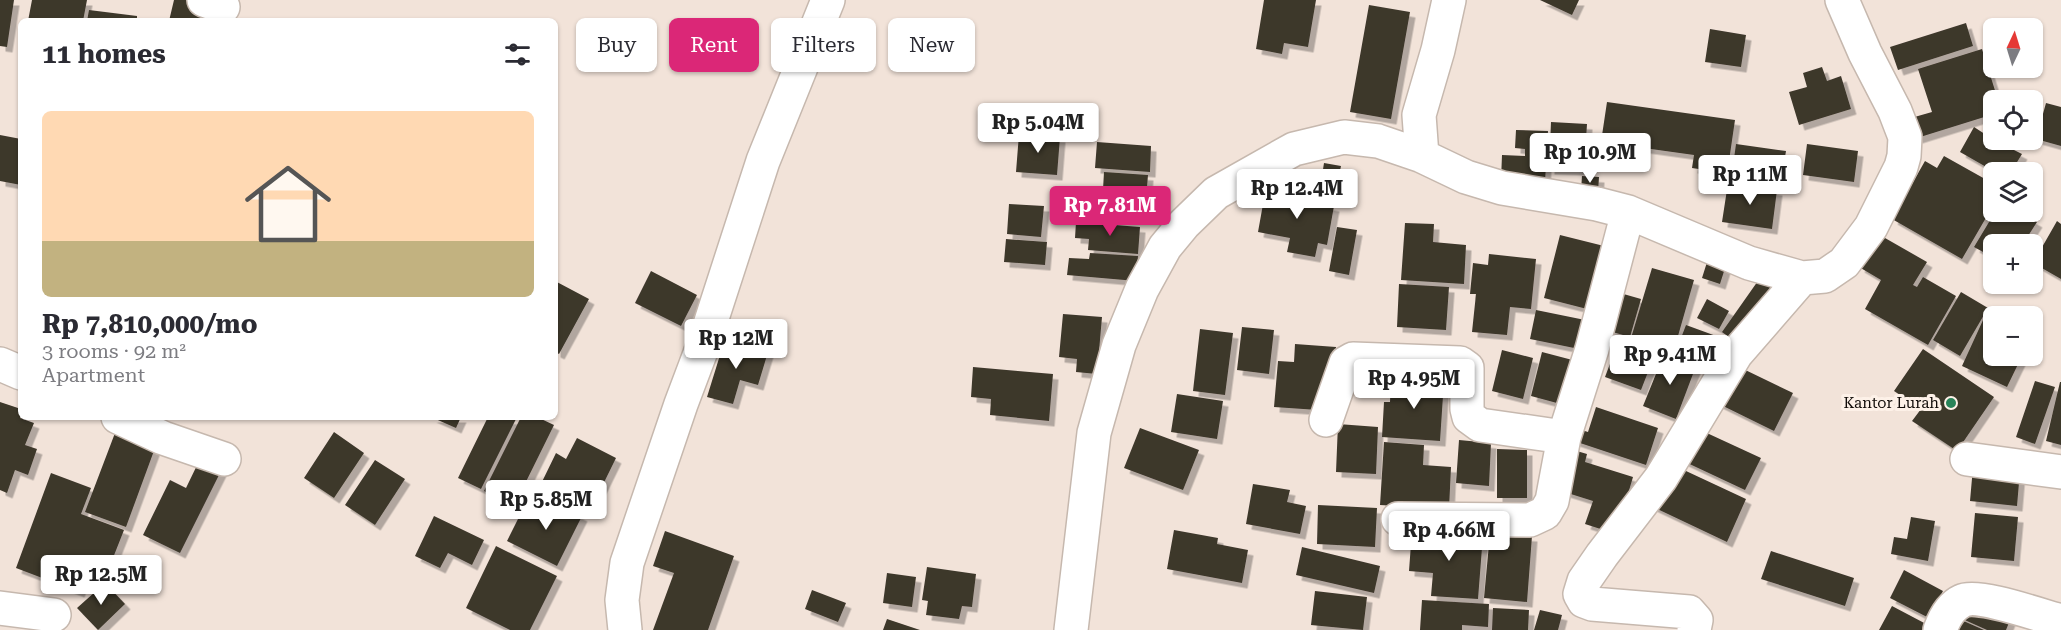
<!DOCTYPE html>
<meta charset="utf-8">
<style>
:root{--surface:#fff;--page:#f7f7f7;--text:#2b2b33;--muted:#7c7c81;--accent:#db2777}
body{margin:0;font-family:"Roboto Serif",serif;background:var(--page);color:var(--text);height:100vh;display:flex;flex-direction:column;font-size:22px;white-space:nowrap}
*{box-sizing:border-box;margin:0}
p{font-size:20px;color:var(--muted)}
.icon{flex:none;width:33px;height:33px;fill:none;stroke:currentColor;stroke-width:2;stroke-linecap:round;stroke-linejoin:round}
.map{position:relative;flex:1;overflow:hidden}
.panel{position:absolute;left:18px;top:18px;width:540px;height:402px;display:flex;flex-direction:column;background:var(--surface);border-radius:9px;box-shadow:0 2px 4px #0004}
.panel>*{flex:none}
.hud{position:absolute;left:576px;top:18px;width:570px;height:54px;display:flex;gap:12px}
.needle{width:39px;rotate:4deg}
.controls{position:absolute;left:1983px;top:18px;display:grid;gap:12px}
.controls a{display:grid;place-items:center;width:60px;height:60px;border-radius:9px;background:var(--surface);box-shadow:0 2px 4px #0004;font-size:30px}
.price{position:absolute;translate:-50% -51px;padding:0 14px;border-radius:6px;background:#fff;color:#222;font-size:20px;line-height:39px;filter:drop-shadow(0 2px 3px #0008)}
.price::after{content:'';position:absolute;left:50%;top:36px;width:18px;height:14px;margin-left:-9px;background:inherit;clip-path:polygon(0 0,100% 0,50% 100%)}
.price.active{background:var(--accent);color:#fff}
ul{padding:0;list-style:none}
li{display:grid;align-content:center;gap:12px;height:318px;padding:0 24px}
li span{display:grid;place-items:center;height:186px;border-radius:9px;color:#555}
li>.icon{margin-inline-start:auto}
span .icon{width:108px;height:108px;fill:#fffc;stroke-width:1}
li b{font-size:26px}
h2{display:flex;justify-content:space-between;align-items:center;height:72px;padding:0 24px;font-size:26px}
.pill{padding:0 21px;border-radius:9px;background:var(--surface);box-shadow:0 2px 4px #0004;font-size:21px;line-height:54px}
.pill.active{background:var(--accent);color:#fff}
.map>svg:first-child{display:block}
</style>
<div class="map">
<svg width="2061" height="630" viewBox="0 0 2061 630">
<defs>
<filter id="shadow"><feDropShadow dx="5.5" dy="5.5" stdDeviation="0" flood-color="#0004"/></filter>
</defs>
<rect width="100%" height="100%" fill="#f2e3d9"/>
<!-- building -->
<path fill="#3e372c" filter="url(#shadow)" d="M 0,0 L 14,0 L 7,47 L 0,46 Z
M 32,0 L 87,0 L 83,21 L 28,21 Z
M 174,0 L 192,0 L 219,21 L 169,21 Z
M 1264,0 L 1316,0 L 1308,47 L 1284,43 L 1282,54 L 1256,49 Z
M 1540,0 L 1579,0 L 1572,15 Z
M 1369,5 L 1410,12 L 1391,119 L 1350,112 Z
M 89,10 L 137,16 L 137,21 L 87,21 Z
M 1966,23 L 1973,46 L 1898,70 L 1890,47 Z
M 1710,29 L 1746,35 L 1741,67 L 1705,62 Z
M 1982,49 L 1998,100 L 1994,100 L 1994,114 L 1917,138 L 1911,118 L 1932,112 L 1918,69 Z
M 1822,67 L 1827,81 L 1841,76 L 1851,109 L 1799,125 L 1789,92 L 1807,87 L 1803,73 Z
M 1607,102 L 1735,120 L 1729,161 L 1714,158 L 1712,171 L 1692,168 L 1694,155 L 1601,142 Z
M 2046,103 L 2061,107 L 2061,146 L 2036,139 Z
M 1551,122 L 1587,124 L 1584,170 L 1549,169 Z
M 1974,127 L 1994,140 L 2022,154 L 2011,172 L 1995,172 L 1960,152 Z
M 1516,130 L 1548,131 L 1545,182 L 1501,180 L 1502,155 L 1525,156 L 1525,149 L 1515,148 Z
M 1019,134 L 1060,137 L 1057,175 L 1016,172 Z
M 0,135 L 21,139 L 21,185 L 0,181 Z
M 1097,142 L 1151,146 L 1150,172 L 1095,168 Z
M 1736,144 L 1786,151 L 1780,187 L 1731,180 Z
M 1807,144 L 1858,151 L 1854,182 L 1803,175 Z
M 1944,156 L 1994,184 L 1994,204 L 1962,259 L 1892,219 L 1925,161 L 1937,168 Z
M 1324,163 L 1341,166 L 1337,185 L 1321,182 Z
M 1104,172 L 1148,175 L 1145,211 L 1102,207 Z
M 1582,176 L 1599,177 L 1598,192 L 1581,191 Z
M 1728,183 L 1777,190 L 1772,229 L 1722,222 Z
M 1285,185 L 1315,191 L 1313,202 L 1334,206 L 1327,245 L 1318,243 L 1315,257 L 1287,252 L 1290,238 L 1258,232 L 1265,193 L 1283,196 Z
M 1009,204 L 1044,206 L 1041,237 L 1007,234 Z
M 1995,212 L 2019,212 L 2037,222 L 2028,236 L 2042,244 L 2032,260 L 2032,244 L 1994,244 L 1994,258 L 1974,247 Z
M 2057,221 L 2061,224 L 2061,279 L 2033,263 Z
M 1076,222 L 1140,227 L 1138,254 L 1088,250 L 1089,239 L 1075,238 Z
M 1405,223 L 1434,224 L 1433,242 L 1466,245 L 1464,284 L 1401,280 Z
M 1337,227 L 1357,230 L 1349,275 L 1329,271 Z
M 1878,234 L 1927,262 L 1913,285 L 1917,287 L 1923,277 L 1956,296 L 1928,345 L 1865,309 L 1881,280 L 1859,267 Z
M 1560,235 L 1608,247 L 1591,310 L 1544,298 Z
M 1006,239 L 1047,242 L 1045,265 L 1004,262 Z
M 1090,253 L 1138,256 L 1136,281 L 1067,275 L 1069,258 L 1089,259 Z
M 1489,254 L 1536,259 L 1531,309 L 1510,307 L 1507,335 L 1472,332 L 1476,294 L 1470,294 L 1473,263 L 1488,265 Z
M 1708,259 L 1726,265 L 1720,284 L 1702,278 Z
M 1652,268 L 1694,280 L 1674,350 L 1631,338 Z
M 651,271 L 697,295 L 681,326 L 635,303 Z
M 1760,278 L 1780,292 L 1741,346 L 1722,332 Z
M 555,281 L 589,299 L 559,354 L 555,352 Z
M 1399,284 L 1449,287 L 1446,330 L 1397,327 Z
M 1613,291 L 1641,299 L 1630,337 L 1602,329 Z
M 1961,292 L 1988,308 L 1960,356 L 1933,340 Z
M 1707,299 L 1729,311 L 1719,329 L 1697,318 Z
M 1989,307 L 2009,316 L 1994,316 L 1994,356 L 2022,356 L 2007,387 L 1962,366 Z
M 1536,310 L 1590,321 L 1584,350 L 1530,339 Z
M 1063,314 L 1102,317 L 1097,374 L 1076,372 L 1077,359 L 1059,357 Z
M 1686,325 L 1727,340 L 1716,367 L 1676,351 Z
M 1242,327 L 1274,330 L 1269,374 L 1237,370 Z
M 1200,329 L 1233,333 L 1225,395 L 1193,391 Z
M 725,339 L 768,352 L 758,385 L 740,380 L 733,404 L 707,397 Z
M 1619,340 L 1655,354 L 1641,390 L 1605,377 Z
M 1295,344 L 1336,347 L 1333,390 L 1318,410 L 1274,407 L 1278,361 L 1294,362 Z
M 1923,349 L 1994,397 L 1957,451 L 1912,421 L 1921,409 L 1894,391 Z
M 1502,350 L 1533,358 L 1523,399 L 1492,391 Z
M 1542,352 L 1580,362 L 1568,406 L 1531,396 Z
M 1664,354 L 1696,366 L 1676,419 L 1643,406 Z
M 1735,365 L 1793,393 L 1774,431 L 1717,403 Z
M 973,367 L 1053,374 L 1049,421 L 990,415 L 991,399 L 971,397 Z
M 1391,378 L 1444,381 L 1440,441 L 1382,437 L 1384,402 L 1390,402 Z
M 2035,381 L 2055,387 L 2035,444 L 2016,437 Z
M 2060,382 L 2061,382 L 2061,445 L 2046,441 Z
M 1177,394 L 1223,401 L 1217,439 L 1171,432 Z
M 0,402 L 21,409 L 20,418 L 34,423 L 25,445 L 37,449 L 28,475 L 15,470 L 7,493 L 0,490 Z
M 1596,407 L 1658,428 L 1646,465 L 1571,440 L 1575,428 L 1588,432 Z
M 431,417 L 461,417 L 456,428 Z
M 488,417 L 516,419 L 481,489 L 458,478 Z
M 521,417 L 537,417 L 554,425 L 514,506 L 484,491 Z
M 1338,424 L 1378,427 L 1376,474 L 1336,472 Z
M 1140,428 L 1199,450 L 1183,490 L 1124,468 Z
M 1696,428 L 1761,458 L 1745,490 L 1681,460 Z
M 334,432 L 364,453 L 334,498 L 304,478 Z
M 115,433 L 155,448 L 126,527 L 85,512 Z
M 577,438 L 616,458 L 589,513 L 539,488 L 556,453 L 566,459 Z
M 1459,440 L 1491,443 L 1489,486 L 1456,483 Z
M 1384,442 L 1424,445 L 1423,465 L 1451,467 L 1449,509 L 1380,505 Z
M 1497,449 L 1527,450 L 1527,498 L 1497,498 Z
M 1570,449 L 1587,454 L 1585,462 L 1633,477 L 1616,534 L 1585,524 L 1593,501 L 1558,490 Z
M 201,457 L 223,467 L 180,553 L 143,535 L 170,480 L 186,488 Z
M 375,460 L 405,479 L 375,525 L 345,505 Z
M 1671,464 L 1746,499 L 1727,542 L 1651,506 Z
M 1973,467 L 2020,471 L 2017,506 L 1970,501 Z
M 51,473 L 91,488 L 81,514 L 124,530 L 111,563 L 103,560 L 97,575 L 87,571 L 79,592 L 16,568 Z
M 1253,484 L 1290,490 L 1287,502 L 1306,506 L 1300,534 L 1246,524 Z
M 543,497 L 582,516 L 557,566 L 507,541 L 522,511 L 533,515 Z
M 1318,505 L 1377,508 L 1375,547 L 1317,544 Z
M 1975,513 L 2018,517 L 2014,561 L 1971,557 Z
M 434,516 L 484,540 L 472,565 L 448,553 L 440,568 L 415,556 Z
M 1911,517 L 1935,521 L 1928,561 L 1891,554 L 1894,537 L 1907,539 Z
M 1174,530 L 1218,538 L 1217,544 L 1248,550 L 1242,583 L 1167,569 Z
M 1412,530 L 1483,535 L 1478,599 L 1431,596 L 1433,573 L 1409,571 Z
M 665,531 L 734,556 L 708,630 L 653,630 L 674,573 L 653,566 Z
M 1490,533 L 1532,536 L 1527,602 L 1484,598 Z
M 496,546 L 557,576 L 530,630 L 510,630 L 466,608 Z
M 1302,547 L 1380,566 L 1374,593 L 1296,575 Z
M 1771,551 L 1854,578 L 1845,606 L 1761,579 Z
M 927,567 L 976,574 L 972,607 L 962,606 L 959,619 L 926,615 L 928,601 L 922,600 Z
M 1904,570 L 1943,591 L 1929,618 L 1890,598 Z
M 887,573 L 916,577 L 912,607 L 883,603 Z
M 105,583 L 125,604 L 98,630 L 77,608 Z
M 812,590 L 846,603 L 838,622 L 805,609 Z
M 1315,591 L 1367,597 L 1363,630 L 1311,625 Z
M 1422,600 L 1489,604 L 1488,627 L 1462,625 L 1462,630 L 1420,630 Z
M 1965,601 L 2010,620 L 2006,630 L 1987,630 L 1958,617 Z
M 1892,606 L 1928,625 L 1926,630 L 1879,630 Z
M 1493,608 L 1529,610 L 1528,630 L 1492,630 Z
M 1540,610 L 1562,615 L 1558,630 L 1534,630 Z
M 1950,615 L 1984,630 L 1943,630 Z
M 887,619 L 920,630 L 883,630 Z"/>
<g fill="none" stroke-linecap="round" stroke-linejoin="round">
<defs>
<path id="minor" d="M 204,0 L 223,7
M 1422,156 L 1419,115 L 1438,50 L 1449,0
M 0,364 L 21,373
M 118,417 L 163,438 L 224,459
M 1326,420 L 1346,363 L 1353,359 L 1460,363 L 1467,368 L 1467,409 L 1469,417 L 1480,425 L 1564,437
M 1967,459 L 2061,472
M 1398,519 L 1530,520 L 1545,513 L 1552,501 L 1564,437 L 1592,349 L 1628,212
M 0,608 L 54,615
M 625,630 L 622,600 L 627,563 L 681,404 L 704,343 L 763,161 L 828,0
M 1071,630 L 1094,433 L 1119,345 L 1142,289 L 1165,247 L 1184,224 L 1216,193 L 1294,149 L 1344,137 L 1378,141 L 1422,156 L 1466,177 L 1502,188 L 1597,204 L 1628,212 L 1749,263 L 1802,278 L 1825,276 L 1844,263 L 1871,227 L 1901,167 L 1904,156 L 1905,137 L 1895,111 L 1865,53 L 1842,0
M 1694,630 L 1696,620 L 1689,612 L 1592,604 L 1584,601 L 1580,594 L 1584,581 L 1602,555 L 1661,478 L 1736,354 L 1802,278
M 1940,630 C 1944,619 1951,606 1962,601 C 1977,593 2042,616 2061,621"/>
</defs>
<!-- minor casing -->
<use href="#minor" stroke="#c6b8ae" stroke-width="36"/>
<!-- minor -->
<use href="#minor" stroke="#fff" stroke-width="33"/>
</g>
<!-- markers -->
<circle fill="#288359" stroke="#fdf1e8" stroke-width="2" cx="1951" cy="403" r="6"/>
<g text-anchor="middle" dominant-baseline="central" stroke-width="6" stroke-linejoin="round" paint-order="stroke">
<!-- poi labels -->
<g font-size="15" fill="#100b08" stroke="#fdf1e8" text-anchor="end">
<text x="1939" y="403">Kantor Lurah</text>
</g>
</g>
</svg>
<div class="controls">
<a><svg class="needle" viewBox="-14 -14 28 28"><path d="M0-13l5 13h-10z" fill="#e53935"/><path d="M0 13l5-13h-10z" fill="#7c7c81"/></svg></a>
<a><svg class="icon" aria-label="locate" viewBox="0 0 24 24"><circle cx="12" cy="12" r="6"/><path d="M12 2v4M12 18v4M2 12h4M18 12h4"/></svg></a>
<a><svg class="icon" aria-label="layers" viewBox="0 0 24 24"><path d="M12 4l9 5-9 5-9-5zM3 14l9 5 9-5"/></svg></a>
<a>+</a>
<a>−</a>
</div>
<b class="price" style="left:1038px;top:154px">Rp 5.04M</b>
<b class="price" style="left:1590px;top:184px">Rp 10.9M</b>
<b class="price" style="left:1750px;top:206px">Rp 11M</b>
<b class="price" style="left:1297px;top:220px">Rp 12.4M</b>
<b class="price active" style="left:1110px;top:237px">Rp 7.81M</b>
<b class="price" style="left:736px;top:370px">Rp 12M</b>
<b class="price" style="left:1670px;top:386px">Rp 9.41M</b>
<b class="price" style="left:1414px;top:410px">Rp 4.95M</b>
<b class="price" style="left:546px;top:531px">Rp 5.85M</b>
<b class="price" style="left:1449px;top:562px">Rp 4.66M</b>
<b class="price" style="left:101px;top:606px">Rp 12.5M</b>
<div class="hud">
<a class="pill">Buy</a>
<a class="pill active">Rent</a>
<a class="pill">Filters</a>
<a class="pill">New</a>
</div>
<section class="panel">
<h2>11 homes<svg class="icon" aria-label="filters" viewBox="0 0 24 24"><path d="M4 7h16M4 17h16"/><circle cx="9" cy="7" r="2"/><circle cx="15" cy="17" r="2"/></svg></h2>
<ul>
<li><span style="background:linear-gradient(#ffd9b3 70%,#c2b280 0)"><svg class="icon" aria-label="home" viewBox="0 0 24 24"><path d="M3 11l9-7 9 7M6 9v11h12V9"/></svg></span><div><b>Rp 7,810,000/mo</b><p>3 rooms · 92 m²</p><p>Apartment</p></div></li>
</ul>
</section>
</div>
